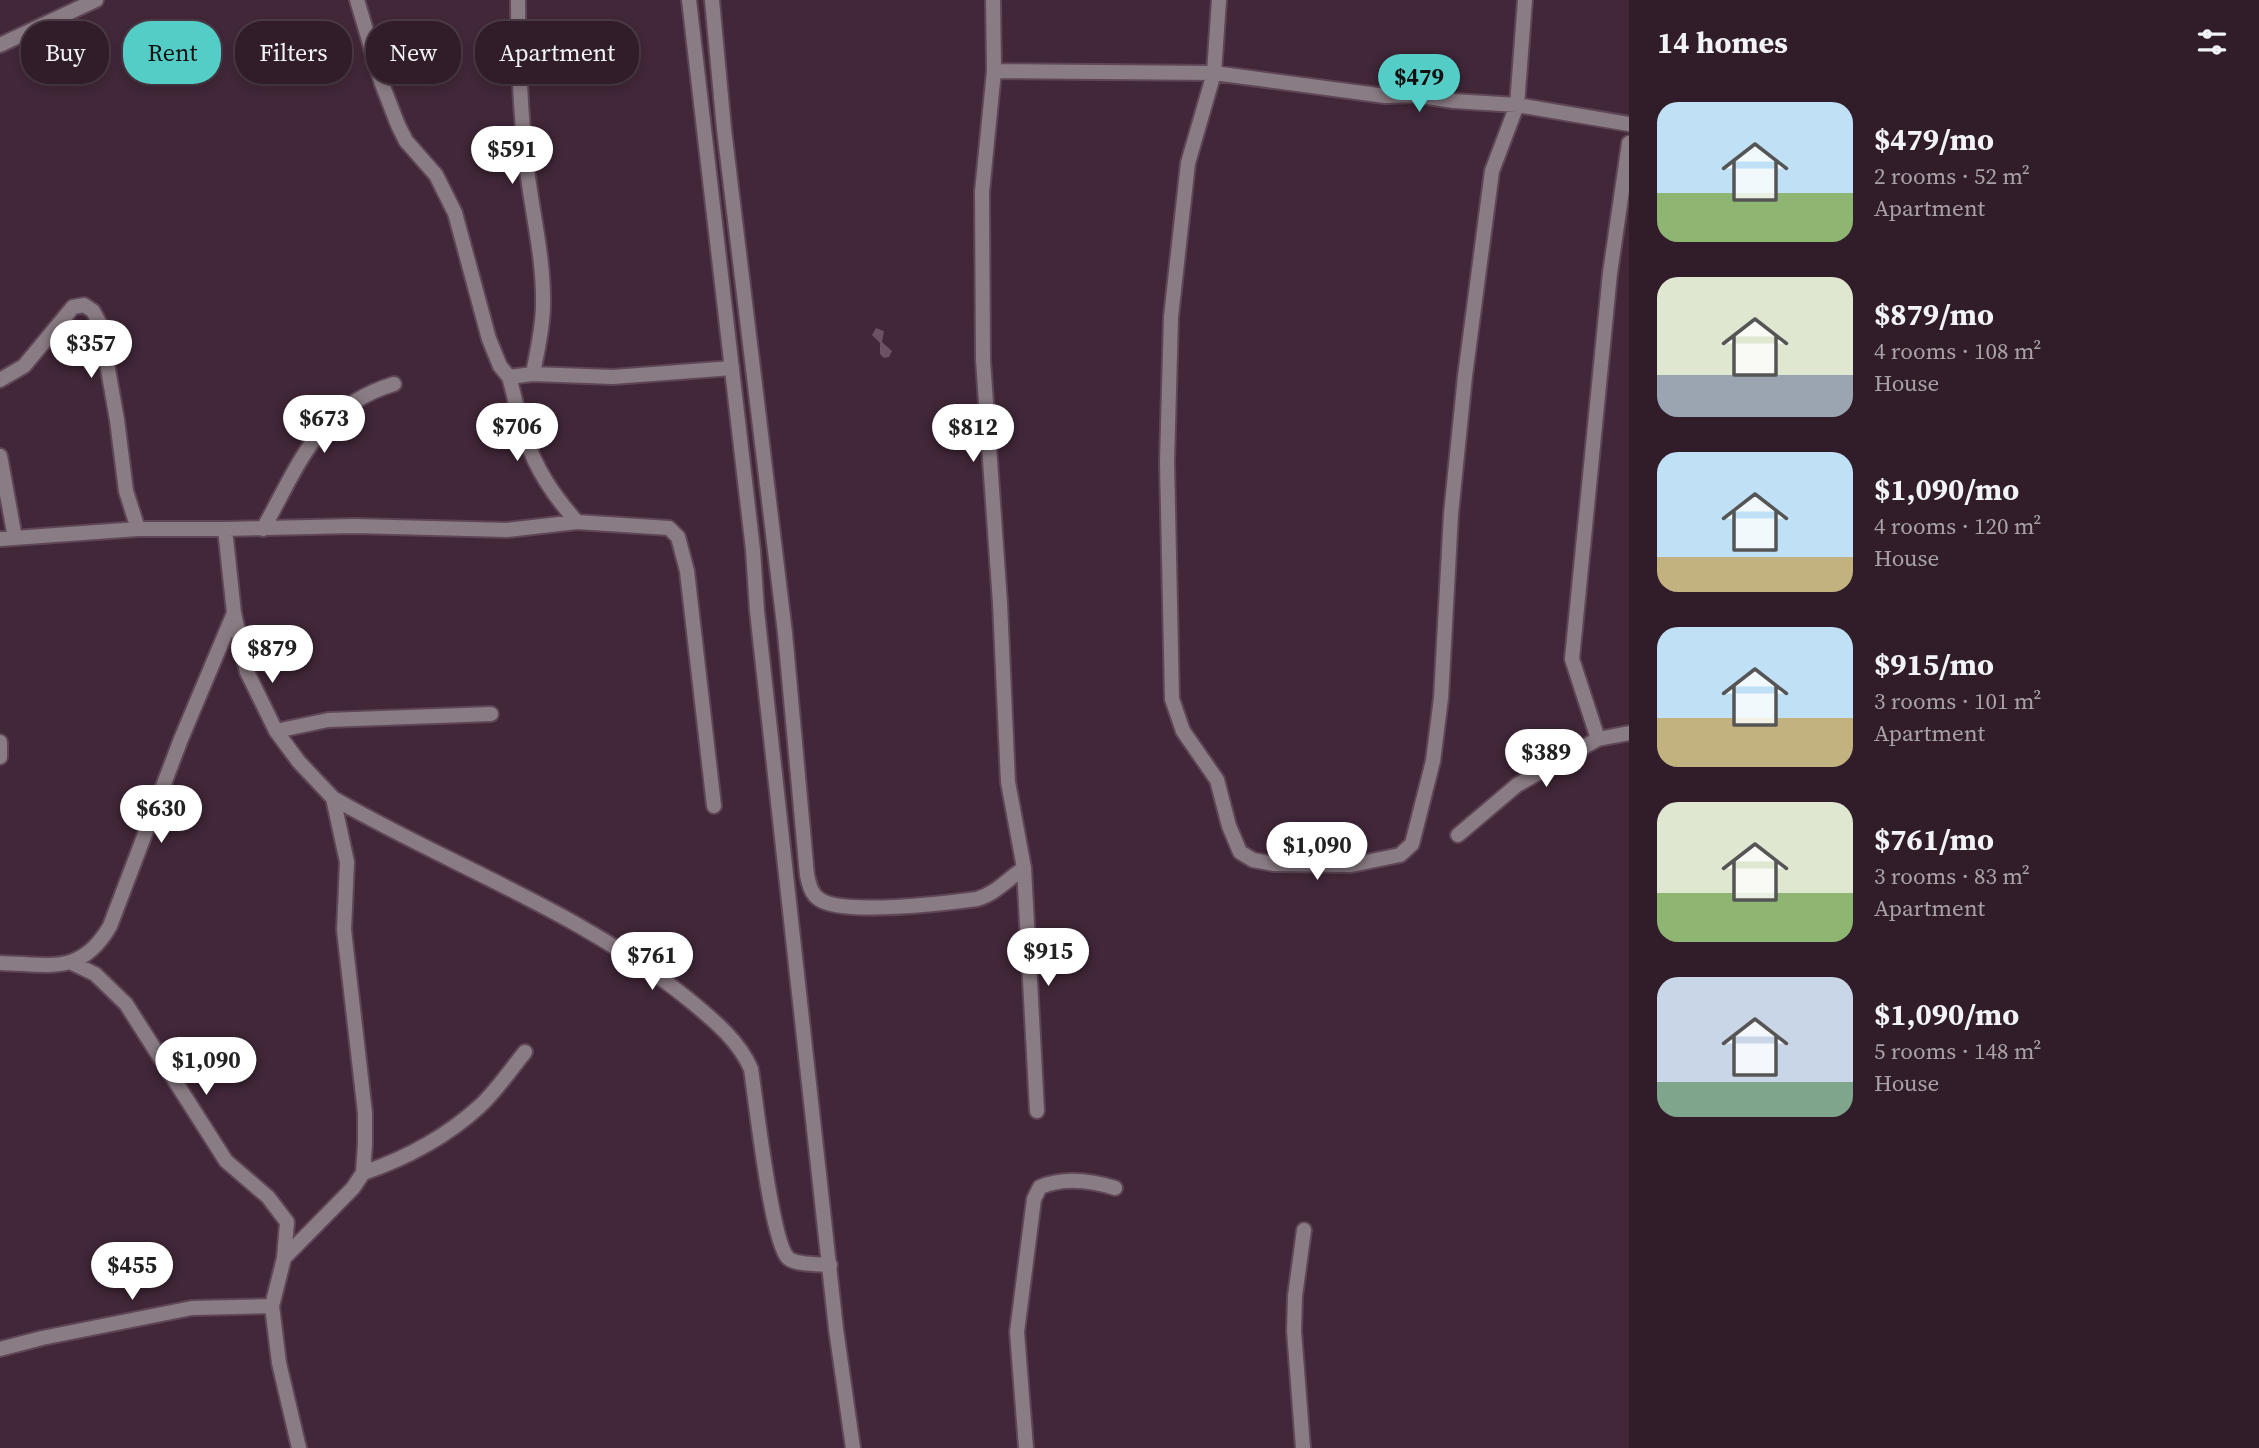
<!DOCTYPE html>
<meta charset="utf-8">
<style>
:root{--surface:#311d2a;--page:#3d2a36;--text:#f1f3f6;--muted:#a8a2a8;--line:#4c3b47;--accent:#54cdc7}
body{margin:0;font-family:"Source Serif 4",serif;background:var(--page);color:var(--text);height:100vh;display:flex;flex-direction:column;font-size:26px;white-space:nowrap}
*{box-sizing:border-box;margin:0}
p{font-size:23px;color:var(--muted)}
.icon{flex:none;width:38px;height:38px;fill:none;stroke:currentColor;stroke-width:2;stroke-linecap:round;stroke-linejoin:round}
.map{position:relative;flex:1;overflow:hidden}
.sheet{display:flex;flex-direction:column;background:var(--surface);width:630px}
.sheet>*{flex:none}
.top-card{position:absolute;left:21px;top:21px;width:665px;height:63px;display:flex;gap:14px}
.price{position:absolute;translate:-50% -60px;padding:0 16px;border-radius:24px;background:#fff;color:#222;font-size:23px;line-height:46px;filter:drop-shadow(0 2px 4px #0008)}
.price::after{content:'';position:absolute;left:50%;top:42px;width:21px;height:16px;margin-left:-10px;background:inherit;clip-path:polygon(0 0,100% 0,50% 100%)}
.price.current{background:var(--accent);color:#111}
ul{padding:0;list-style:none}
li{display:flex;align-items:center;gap:21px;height:175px;padding:0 28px}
li span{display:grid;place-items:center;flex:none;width:196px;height:140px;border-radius:21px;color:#555}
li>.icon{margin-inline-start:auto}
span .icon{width:84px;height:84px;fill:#fffc;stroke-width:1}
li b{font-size:30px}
h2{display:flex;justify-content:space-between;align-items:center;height:84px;padding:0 28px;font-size:30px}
.pill{padding:0 24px;border-radius:28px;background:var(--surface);box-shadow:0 4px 10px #0003,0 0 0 2px var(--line);font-size:24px;line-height:63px}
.pill.current{background:var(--accent);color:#111}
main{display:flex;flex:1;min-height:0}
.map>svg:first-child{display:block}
</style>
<main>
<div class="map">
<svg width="1629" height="1448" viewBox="0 0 1629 1448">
<rect width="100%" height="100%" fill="#412738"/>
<!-- building -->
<path fill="#6d5062" d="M 876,328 L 884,331 L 882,342 L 892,351 L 889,357 L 884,358 L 880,354 L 880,343 L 872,335 Z"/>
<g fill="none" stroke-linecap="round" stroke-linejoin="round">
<defs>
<path id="minor" d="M 357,0 L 382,84 L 398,125 L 406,141 L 436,175 L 455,213 L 489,339 L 500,366 L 509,377 L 533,374 L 613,377 L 732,368
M 518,0 C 518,54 520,107 526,161 C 531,209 544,256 543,305 C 543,328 537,351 533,374
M 712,0 L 724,129 L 785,633 L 807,875 C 809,884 811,894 819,899 C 842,916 947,903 977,899 C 995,894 1008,879 1024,868 L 1008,782 L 1000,603 L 983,360 L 982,192 L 994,71 L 993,0
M 1219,0 L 1214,73 L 1188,163 L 1171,317 L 1167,462 L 1172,699 L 1183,731 L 1217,780 L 1229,826 L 1240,852 L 1253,860 L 1274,864 L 1351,865 L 1400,855 L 1412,844 L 1433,761 L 1441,698 L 1451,514 L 1465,376 L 1492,171 L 1517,105 L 1525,0
M 0,45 L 96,0
M 994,71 L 1214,73 L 1385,96 L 1414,95 L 1454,101 L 1517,105 L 1629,124
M 509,377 C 515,397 518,417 525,436 C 536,470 554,496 577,522
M 0,380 L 24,366 L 73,307 L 84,305 L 93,311 L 100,324 L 117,420 L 126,491 L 138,529
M 0,456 L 15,538
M 263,529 C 299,465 317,407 394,384
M 0,539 L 138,529 L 225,529
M 276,731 L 328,720 L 491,714
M 1598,739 L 1572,659 L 1610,273 L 1629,143
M 0,742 L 0,757
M 333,798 C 451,866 581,912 688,999 C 712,1019 738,1039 751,1069 C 756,1101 771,1241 788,1258 C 796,1265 819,1264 830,1265
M 1458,835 L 1517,785 L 1598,739 L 1629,733
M 1024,868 L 1037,1111
M 0,963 C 50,964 81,976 110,926 L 181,739 L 234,613
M 72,963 L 95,974 L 126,1004 L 226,1161 L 268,1197 L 287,1222 L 284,1258
M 363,1173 C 407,1158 445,1138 480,1106 C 497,1090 511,1069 525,1052
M 0,1349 L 42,1338 L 192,1308 L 272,1306
M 299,1448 L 279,1363 L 272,1306 L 284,1258 L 353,1188 L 363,1173 L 365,1144 L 365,1113 L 344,930 L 347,862 L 333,798 L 299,762 L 276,731 L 247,672 L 234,613 L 225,529 L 355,526 L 507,530 L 577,522 L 669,528 L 678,537 L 687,571 L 714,806
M 1026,1448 L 1017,1332 L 1034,1199 L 1040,1187 C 1064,1177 1090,1180 1115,1188
M 1303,1448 L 1294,1331 L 1295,1296 L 1304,1230"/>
<path id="tertiary" d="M 689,0 L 753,550 L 757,611 L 836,1329 L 853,1448"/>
</defs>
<!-- minor casing -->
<use href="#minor" stroke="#5e4656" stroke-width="18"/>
<!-- tertiary casing -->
<use href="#tertiary" stroke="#5e4656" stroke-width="18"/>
<!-- minor -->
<use href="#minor" stroke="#8a7c84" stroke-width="14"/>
<!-- tertiary -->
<use href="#tertiary" stroke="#8a7c84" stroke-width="14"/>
</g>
</svg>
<b class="price current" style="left:1419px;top:114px">$479</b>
<b class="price" style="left:512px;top:186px">$591</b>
<b class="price" style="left:91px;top:380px">$357</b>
<b class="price" style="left:324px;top:455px">$673</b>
<b class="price" style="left:517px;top:463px">$706</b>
<b class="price" style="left:973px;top:464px">$812</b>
<b class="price" style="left:272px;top:685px">$879</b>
<b class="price" style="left:1546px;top:789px">$389</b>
<b class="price" style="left:161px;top:845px">$630</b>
<b class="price" style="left:1317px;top:882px">$1,090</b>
<b class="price" style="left:1048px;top:988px">$915</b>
<b class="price" style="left:652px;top:992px">$761</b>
<b class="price" style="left:206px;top:1097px">$1,090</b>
<b class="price" style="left:132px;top:1302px">$455</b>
<div class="top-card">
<a class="pill">Buy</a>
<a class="pill current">Rent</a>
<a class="pill">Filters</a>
<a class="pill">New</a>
<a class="pill">Apartment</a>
</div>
</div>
<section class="sheet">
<h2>14 homes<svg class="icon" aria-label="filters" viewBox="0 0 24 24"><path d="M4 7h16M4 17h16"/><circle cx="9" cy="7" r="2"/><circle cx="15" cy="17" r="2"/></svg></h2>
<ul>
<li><span style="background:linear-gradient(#bfe0f5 65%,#8fb573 0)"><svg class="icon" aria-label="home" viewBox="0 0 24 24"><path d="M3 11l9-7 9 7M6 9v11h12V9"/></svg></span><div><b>$479/mo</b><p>2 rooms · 52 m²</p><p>Apartment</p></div></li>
<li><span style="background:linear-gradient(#dfe7d0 70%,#9aa5b1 0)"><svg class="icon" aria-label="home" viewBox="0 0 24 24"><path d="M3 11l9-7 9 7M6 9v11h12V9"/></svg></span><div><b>$879/mo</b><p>4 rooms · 108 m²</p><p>House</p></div></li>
<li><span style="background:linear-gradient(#bfe0f5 75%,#c2b280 0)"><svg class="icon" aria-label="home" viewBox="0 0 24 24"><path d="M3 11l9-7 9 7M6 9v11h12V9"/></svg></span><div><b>$1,090/mo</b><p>4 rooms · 120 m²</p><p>House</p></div></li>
<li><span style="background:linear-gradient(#bfe0f5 65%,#c2b280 0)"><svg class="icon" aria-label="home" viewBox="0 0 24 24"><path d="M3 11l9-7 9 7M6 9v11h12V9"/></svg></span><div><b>$915/mo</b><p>3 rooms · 101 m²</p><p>Apartment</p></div></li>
<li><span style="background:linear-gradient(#dfe7d0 65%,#8fb573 0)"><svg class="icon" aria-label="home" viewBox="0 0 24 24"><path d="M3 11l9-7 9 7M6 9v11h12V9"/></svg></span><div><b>$761/mo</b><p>3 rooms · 83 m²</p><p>Apartment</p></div></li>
<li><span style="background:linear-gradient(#c9d6e8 75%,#7fa58c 0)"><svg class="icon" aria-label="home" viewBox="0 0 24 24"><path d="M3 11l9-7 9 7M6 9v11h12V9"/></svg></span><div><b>$1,090/mo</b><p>5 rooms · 148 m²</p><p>House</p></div></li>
</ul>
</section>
</main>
